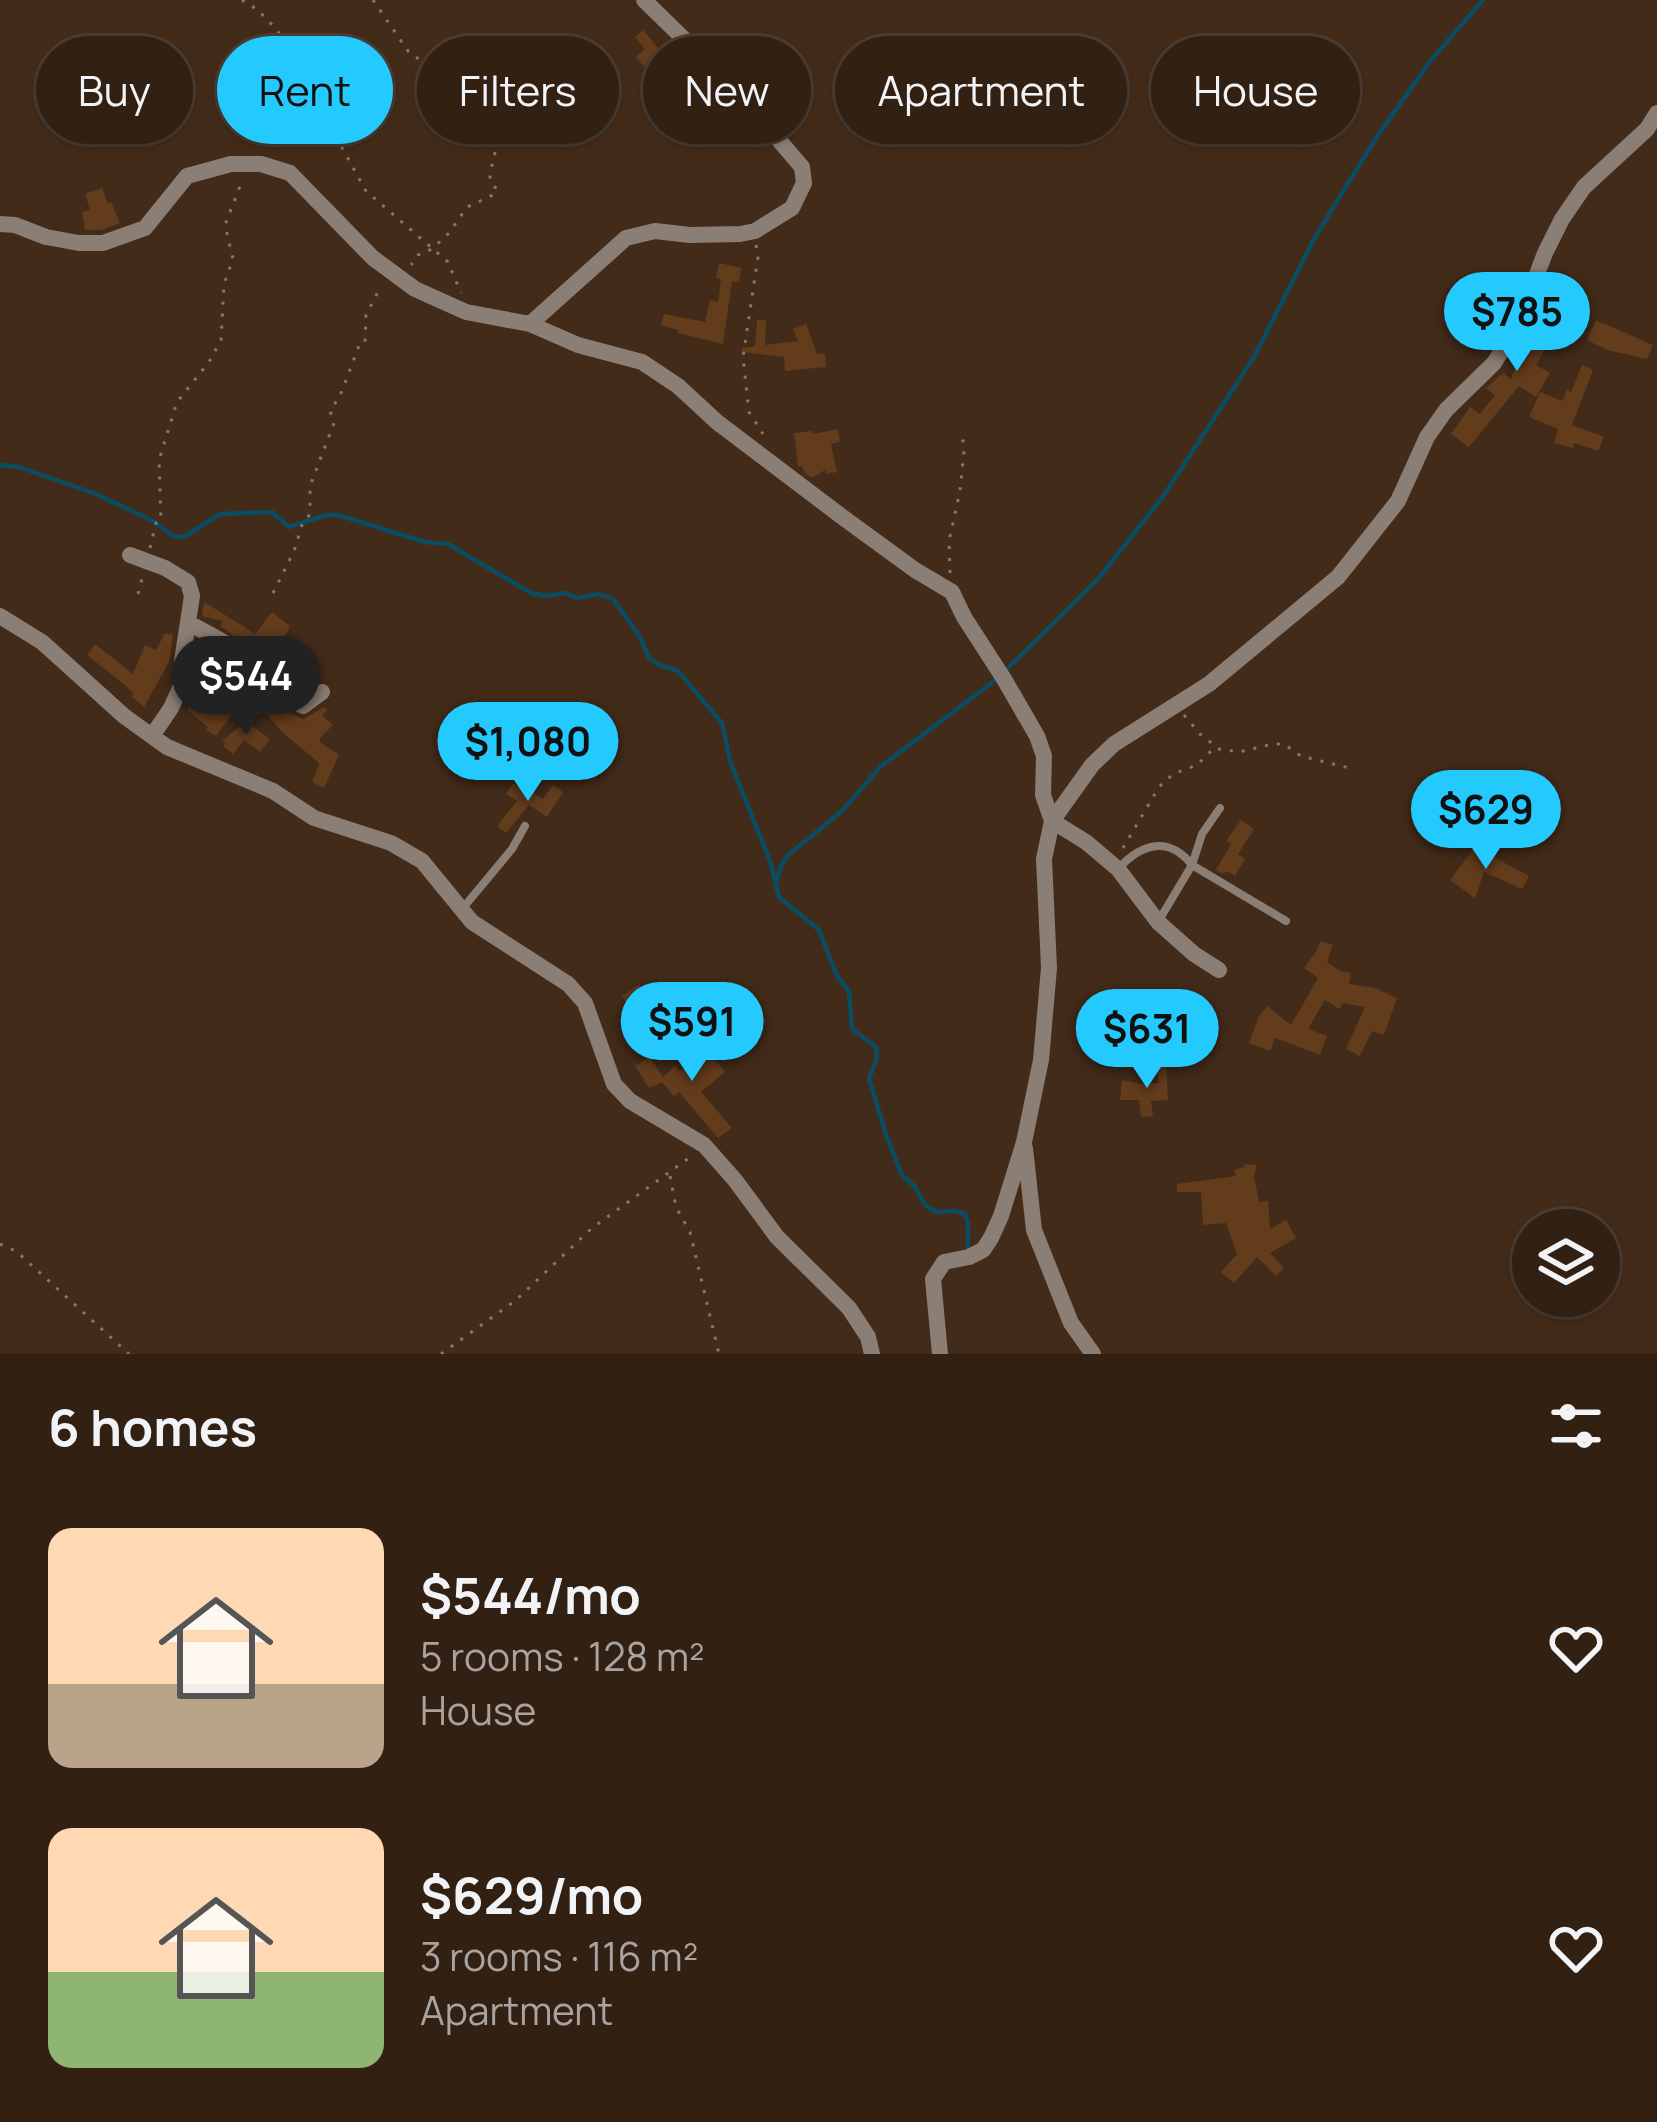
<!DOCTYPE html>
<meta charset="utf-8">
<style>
:root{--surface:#322013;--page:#3d2d21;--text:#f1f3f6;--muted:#a8a3a0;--line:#4d3e33;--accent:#24c9fe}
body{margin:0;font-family:Manrope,sans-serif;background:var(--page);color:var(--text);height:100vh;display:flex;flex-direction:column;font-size:45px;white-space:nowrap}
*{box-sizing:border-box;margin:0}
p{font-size:39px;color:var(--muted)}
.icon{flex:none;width:66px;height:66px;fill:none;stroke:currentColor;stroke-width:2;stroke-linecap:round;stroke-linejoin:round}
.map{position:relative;height:1354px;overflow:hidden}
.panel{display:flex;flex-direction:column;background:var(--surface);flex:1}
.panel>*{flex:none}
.banner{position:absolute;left:36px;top:36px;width:1587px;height:108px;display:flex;gap:24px}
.buttons{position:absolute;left:1512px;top:1209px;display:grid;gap:24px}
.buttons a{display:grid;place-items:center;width:108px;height:108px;border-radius:50%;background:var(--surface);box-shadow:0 3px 9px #0004,0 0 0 3px var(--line);font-size:60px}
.price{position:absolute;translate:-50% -102px;padding:0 27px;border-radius:42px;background:var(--accent);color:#111;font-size:39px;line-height:78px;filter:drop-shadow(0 3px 6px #0008)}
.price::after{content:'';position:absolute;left:50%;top:72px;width:36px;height:27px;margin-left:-18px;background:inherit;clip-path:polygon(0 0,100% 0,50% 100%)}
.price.active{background:#222;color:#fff}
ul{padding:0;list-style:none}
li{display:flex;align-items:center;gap:36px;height:300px;padding:0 48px}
li span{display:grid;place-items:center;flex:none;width:336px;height:240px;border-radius:24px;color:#555}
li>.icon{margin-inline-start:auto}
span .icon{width:144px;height:144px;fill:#fffc;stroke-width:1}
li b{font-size:51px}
h2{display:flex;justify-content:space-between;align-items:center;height:144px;padding:0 48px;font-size:51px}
.tag{padding:0 42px;border-radius:54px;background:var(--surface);box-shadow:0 3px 9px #0004,0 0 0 3px var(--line);font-size:42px;line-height:108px}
.tag.active{background:var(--accent);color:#111}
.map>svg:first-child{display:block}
</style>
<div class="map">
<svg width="1657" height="1354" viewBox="0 0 1657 1354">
<rect width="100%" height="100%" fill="#432b19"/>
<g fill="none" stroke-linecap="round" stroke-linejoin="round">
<!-- stream -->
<path stroke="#0a4d63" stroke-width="4.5" d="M 0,465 L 19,467 L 96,494 L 153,521 L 173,536 L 184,537 L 220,514 L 272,512 L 289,527 L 326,515 L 338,515 L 425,542 L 448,544 L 531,593 L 545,596 L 565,593 L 577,598 L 599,594 L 613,599 L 640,637 L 649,658 L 660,665 L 678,671 L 722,723 L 731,764 L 770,861 L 779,897 L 819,930 L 837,976 L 849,991 L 852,1029 L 876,1047 L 877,1058 L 869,1078 L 886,1135 L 902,1175 L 915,1187 L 925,1205 L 936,1212 L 955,1211 L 965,1214 L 968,1223 L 968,1249
M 1006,670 L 1099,578 L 1164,495 L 1254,357 L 1314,239 L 1376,138 L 1431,60 L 1483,0
M 776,882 L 781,866 L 788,855 L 842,811 L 880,767 L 998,678"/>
</g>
<!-- building -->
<path fill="#633c1c" d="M 643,30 L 683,77 L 673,86 L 667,78 L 659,84 L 636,57 L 645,49 L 635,37 Z
M 102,188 L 108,204 L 111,202 L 120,223 L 101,230 L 85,230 L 82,212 L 90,210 L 85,194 Z
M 719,263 L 741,268 L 739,282 L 732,281 L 723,344 L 678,333 L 678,330 L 661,325 L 664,314 L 705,322 L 710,300 L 718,302 L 721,279 L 716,278 Z
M 1557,286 L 1569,291 L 1559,323 L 1536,365 L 1550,373 L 1536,397 L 1519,386 L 1469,447 L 1451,434 L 1470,407 L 1480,414 L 1495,395 L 1486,388 L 1503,373 L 1511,379 L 1521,351 L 1545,315 Z
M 757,320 L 766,320 L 765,345 L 798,341 L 793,329 L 806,324 L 817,354 L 825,354 L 826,367 L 785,371 L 784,357 L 742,352 L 742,348 L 755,346 Z
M 1596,320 L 1653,345 L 1647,359 L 1607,350 L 1587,340 Z
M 1582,365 L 1593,370 L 1572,425 L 1604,437 L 1598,451 L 1574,443 L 1573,448 L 1554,443 L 1558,429 L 1529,417 L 1540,392 L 1562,401 L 1567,390 L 1571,392 Z
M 838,429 L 840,442 L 831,444 L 837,472 L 826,474 L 825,470 L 812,478 L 804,472 L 802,466 L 798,467 L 794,433 L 812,431 L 813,434 Z
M 204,602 L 246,628 L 245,631 L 247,629 L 255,634 L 272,612 L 290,626 L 284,637 L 299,650 L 287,664 L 271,652 L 266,658 L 220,626 L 223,621 L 202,616 Z
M 165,633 L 173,635 L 169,662 L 144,707 L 132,697 L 134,694 L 126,686 L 87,655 L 95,644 L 133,674 L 145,645 L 156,650 Z
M 197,696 L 217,711 L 220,706 L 232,715 L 216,736 L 206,730 L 208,727 L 187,710 Z
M 271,699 L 288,712 L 303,719 L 324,707 L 327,711 L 322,715 L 333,725 L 320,738 L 320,742 L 339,755 L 324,788 L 312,782 L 319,765 L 318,762 L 283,733 L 263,710 L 263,706 Z
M 246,721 L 270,739 L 260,752 L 244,740 L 233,754 L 223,746 L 225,743 L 222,741 Z
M 513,783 L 527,792 L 529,789 L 543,799 L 553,785 L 563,792 L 547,817 L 529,805 L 506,833 L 497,826 L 517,801 L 506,794 Z
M 1241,820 L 1254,829 L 1238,854 L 1245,859 L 1235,876 L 1226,871 L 1224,874 L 1216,870 L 1231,844 L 1226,841 Z
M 1475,847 L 1529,876 L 1522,889 L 1484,872 L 1475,898 L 1450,880 Z
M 1320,941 L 1333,945 L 1327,962 L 1340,971 L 1351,973 L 1349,984 L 1375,988 L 1397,998 L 1384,1035 L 1372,1031 L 1360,1056 L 1346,1049 L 1365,1007 L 1343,1003 L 1339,1009 L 1325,1000 L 1308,1029 L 1327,1036 L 1320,1055 L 1275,1038 L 1270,1051 L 1249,1043 L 1259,1016 L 1267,1006 L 1291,1025 L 1318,978 L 1304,968 L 1316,952 Z
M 640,984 L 649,1003 L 647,1004 L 657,1045 L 644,1049 L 631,1003 L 627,1005 L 622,996 Z
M 711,1036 L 722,1055 L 715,1060 L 725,1072 L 701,1092 L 732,1128 L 718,1138 L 679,1092 L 674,1096 L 662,1082 L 649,1088 L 635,1066 L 650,1057 L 663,1077 L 675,1066 L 679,1071 L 705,1059 L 697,1044 Z
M 1166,1061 L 1168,1100 L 1151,1101 L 1153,1116 L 1141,1117 L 1139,1100 L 1120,1100 L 1122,1080 L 1141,1084 L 1159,1083 L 1155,1063 Z
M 1244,1164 L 1257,1165 L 1254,1176 L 1259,1202 L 1268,1201 L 1270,1229 L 1286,1220 L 1296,1238 L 1270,1253 L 1284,1268 L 1276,1276 L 1257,1257 L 1234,1283 L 1221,1272 L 1237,1254 L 1226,1223 L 1203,1225 L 1201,1192 L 1177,1192 L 1177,1184 L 1236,1176 L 1234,1170 L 1244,1167 Z"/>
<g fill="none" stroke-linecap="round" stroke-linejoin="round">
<!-- path -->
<path stroke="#8b7566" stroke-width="3" stroke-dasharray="3 9" stroke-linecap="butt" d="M 242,0 L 258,10 L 277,30 L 366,191 L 448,262 L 461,293
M 373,0 L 408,51 L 449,82 L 480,79 L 490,85 L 501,101 L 504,116 L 490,173 L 490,180 L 497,190 L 495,194 L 467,207 L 449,233 L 432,249 L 418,255 L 411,265
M 756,245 L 758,257 L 743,357 L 749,412 L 763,434
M 150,548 L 156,523 L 161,520 L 159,460 L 177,402 L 209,362 L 221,340 L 224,284 L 233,259 L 225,225 L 242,181
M 950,573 L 949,541 L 960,491 L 964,451 L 962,432
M 273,593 L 294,551 L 302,525 L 310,514 L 310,486 L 334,423 L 330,411 L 340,396 L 360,343 L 365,342 L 366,315 L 381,286
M 138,594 L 143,575
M 1184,715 L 1200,734 L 1219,749 L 1239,752 L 1273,744 L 1284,744 L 1301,756 L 1349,768
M 1123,848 L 1159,787 L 1173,774 L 1197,765 L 1215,747
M 670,1176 L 676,1207 L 690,1232 L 719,1354
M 0,1244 L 16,1251 L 129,1354
M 441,1354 L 515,1301 L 592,1228 L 689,1158"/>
<!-- service -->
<path stroke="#8b7e74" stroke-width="8" d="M 1119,868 C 1142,843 1169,836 1192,865 L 1286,921
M 463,908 L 512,849 L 525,826
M 1158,922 L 1192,865 L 1202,834 L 1220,808"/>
<!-- minor -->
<path stroke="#8b7e74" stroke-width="16" d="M 0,224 L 15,225 L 46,237 L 79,243 L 103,243 L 145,228 L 187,176 L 231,164 L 261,164 L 290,173 L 373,258 L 415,289 L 466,312 L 530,324 L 578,345 L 642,362 L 678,386 L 717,422 L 841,516 L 915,570 L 952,592 L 964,617 L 1004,679 L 1037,736 L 1044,756 L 1043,795 L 1052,821 L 1086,842 L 1118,869 L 1158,922 L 1194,954 L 1219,970
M 530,324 L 626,238 L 655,231 L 690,235 L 740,234 L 755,231 L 792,208 L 804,183 L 802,167 L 734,88 L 644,0
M 130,555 L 165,568 L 188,582 L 192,596 L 182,661 L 186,675 L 171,708 L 152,736
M 0,616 L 42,642 L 124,716 L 167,747 L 273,791 L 314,818 L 391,843 L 422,861 L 472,922 L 568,984 L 585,1003 L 614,1084 L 630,1101 L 704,1145 L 735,1180 L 777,1237 L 849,1308 L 868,1337 L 872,1354
M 189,623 C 206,633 226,642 242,654 C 264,669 279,695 303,706 L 322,692
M 1025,1148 L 1034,1230 L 1071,1323 L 1093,1354
M 940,1354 L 933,1279 L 944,1262 L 969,1257 L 983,1250 L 991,1238 L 1001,1216 L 1024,1142 L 1041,1060 L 1049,968 L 1044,859 L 1052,821 L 1092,765 L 1114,744 L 1209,684 L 1338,577 L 1398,501 L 1427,437 L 1446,410 L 1494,363 L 1517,327 L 1545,253 L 1562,219 L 1584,187 L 1647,129 L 1657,113"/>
</g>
</svg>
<div class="buttons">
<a><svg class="icon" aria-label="layers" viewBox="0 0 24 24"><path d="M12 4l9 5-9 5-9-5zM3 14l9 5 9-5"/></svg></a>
</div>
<b class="price" style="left:1517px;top:374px">$785</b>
<b class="price active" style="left:246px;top:738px">$544</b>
<b class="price" style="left:528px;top:804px">$1,080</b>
<b class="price" style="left:1486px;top:872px">$629</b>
<b class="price" style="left:692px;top:1084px">$591</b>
<b class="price" style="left:1147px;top:1091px">$631</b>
<div class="banner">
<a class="tag">Buy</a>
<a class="tag active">Rent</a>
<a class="tag">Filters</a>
<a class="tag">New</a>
<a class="tag">Apartment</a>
<a class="tag">House</a>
</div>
</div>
<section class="panel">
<h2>6 homes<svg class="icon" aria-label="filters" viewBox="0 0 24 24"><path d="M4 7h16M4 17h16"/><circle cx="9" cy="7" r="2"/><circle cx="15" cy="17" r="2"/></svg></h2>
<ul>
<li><span style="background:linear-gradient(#ffd9b3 65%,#b9a48a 0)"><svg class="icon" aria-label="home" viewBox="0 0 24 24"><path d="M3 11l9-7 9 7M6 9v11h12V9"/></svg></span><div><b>$544/mo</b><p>5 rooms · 128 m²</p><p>House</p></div><svg class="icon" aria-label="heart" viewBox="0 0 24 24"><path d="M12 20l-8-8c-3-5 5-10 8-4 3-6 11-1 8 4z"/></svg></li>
<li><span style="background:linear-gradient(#ffd9b3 60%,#8fb573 0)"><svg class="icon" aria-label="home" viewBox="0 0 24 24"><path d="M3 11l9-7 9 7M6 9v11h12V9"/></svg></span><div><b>$629/mo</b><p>3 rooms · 116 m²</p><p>Apartment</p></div><svg class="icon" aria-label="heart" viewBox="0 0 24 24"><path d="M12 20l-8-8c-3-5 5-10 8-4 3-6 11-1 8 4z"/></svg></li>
</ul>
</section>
